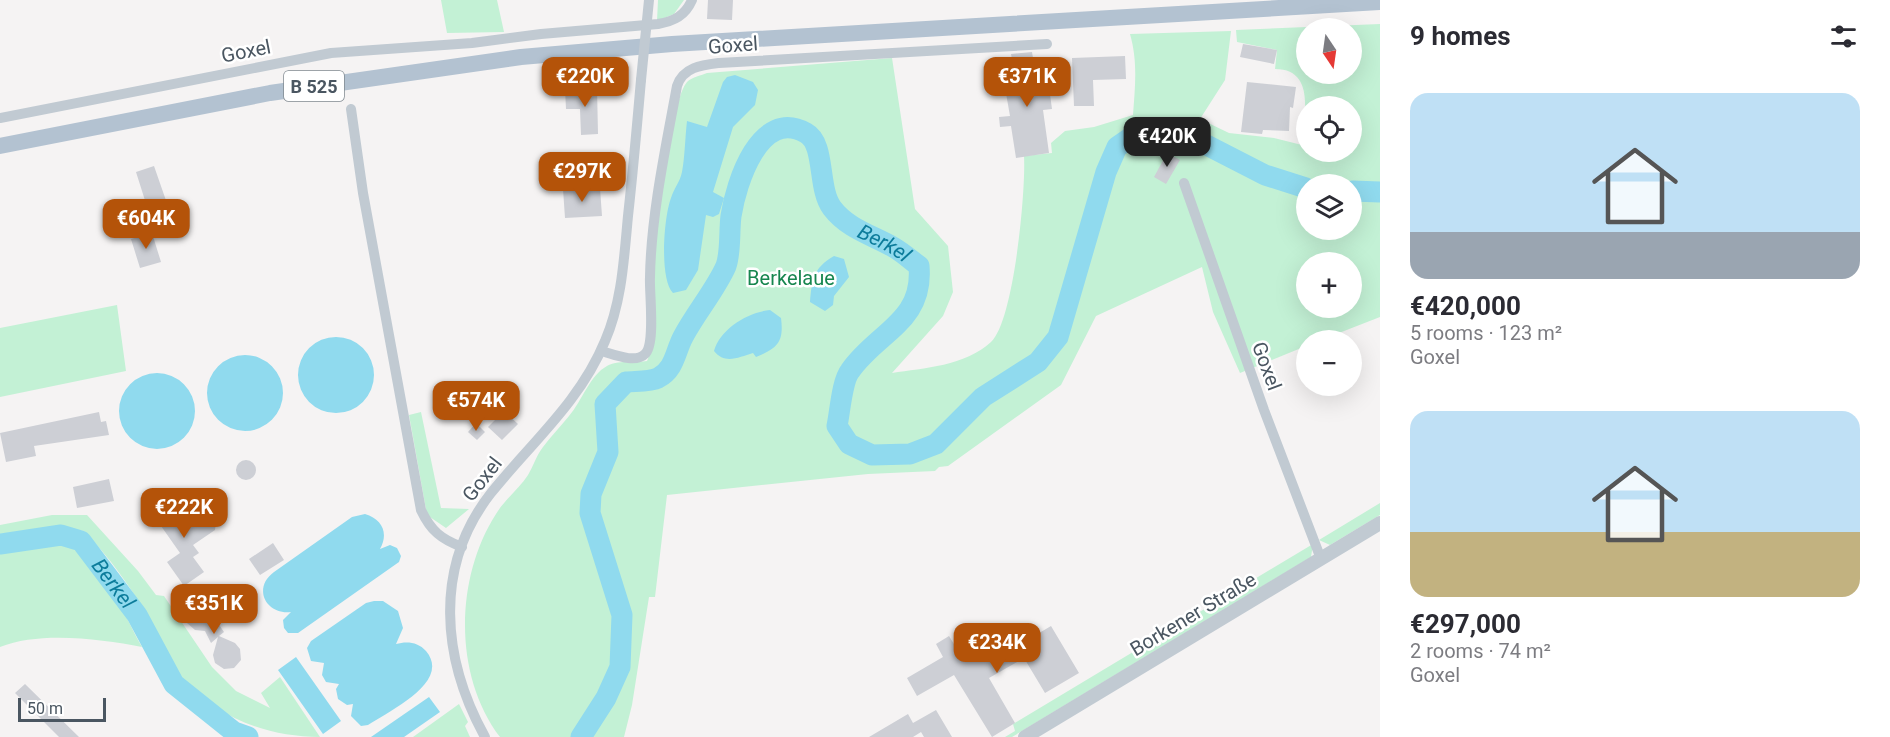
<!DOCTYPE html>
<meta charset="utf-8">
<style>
:root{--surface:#fff;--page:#f2f2f3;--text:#2b2b33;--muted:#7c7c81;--accent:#b45309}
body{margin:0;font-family:Roboto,sans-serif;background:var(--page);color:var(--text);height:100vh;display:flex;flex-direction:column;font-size:22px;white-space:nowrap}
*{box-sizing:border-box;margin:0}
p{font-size:20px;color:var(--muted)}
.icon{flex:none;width:33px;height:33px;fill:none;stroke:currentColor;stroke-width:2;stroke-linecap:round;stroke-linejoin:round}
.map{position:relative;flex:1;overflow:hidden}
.drawer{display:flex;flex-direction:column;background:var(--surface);width:510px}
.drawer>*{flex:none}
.needle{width:39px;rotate:167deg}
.controls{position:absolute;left:1296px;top:18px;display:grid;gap:12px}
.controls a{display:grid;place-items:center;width:66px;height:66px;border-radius:50%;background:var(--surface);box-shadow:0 6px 24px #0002;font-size:30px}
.scale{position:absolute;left:18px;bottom:15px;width:88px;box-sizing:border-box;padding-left:6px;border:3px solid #4a5661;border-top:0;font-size:16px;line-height:21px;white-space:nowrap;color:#4a5661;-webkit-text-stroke:4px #fff;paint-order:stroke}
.price{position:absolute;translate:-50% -51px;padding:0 14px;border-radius:12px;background:var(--accent);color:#fff;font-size:20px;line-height:39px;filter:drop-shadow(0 2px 3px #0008)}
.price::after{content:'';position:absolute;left:50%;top:36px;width:18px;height:14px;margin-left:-9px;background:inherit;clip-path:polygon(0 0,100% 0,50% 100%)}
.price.active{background:#222;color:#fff}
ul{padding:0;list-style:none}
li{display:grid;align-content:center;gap:12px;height:318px;padding:0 30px}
li span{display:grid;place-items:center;height:186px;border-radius:18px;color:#555}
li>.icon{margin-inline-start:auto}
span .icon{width:108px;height:108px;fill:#fffc;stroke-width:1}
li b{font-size:26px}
h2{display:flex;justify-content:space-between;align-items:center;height:72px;padding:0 30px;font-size:26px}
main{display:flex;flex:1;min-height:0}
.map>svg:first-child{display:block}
</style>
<main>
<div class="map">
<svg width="1380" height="737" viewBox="0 0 1380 737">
<rect width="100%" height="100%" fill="#f5f3f3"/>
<!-- green -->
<path fill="#c3f1d5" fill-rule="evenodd" d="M 441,0 L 497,0 L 504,32 L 447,33 Z
M 658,0 L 684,0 L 674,14 L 657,21 Z
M 1380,24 L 1380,317 L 1321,340 L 1306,340 L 1306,346 L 1240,373 L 1213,312 L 1202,267 L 1096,316 L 1061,385 L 948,466 L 939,467 L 935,471 L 868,474 L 667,495 L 655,597 L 649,597 L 632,705 L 624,737 L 500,737 C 453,675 455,578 496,514 C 505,499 519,489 528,475 C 533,467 536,456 543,447 C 551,436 561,426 569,416 C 582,401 590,375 607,366 C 616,360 636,363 647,361 C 660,335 654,299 654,271 C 654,239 670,102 687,82 C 692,77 700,76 707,73 L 892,58 L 915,209 L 948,246 L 953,292 L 943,316 L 892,373 C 924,368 965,366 991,342 C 1014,321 1026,190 1024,156 L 1052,153 L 1051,143 L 1065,131 L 1094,127 L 1133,115 C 1135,87 1138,62 1130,34 L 1231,31 L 1225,80 L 1200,119 L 1229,133 L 1274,138 L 1306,146 L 1306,152 L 1327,152 L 1342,155 L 1343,152 L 1352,152 L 1352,106 L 1306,106 L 1305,109 C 1306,88 1301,69 1275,69 L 1277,50 L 1237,42 L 1236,30 ZM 1306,28 L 1352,28 L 1352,74 L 1306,74 ZM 1306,184 L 1352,184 L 1352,230 L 1306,230 ZM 1306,262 L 1352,262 L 1352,308 L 1306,308 Z
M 117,305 L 126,371 L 0,397 L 0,328 Z
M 421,412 L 441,508 L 469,509 L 446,528 L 427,515 L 409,415 Z
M 1380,503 L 1380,515 L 1330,545 L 1319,540 Z
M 52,515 L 87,515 L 138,571 L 156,595 L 164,596 L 212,667 L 236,691 L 270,708 L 261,693 L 280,677 L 320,737 C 266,737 215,717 179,675 C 166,660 159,637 149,619 C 131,587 110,558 84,531 L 50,527 L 0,534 L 0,525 Z
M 64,544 C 105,560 122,612 142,647 C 101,639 40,631 0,647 L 0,552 Z
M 1313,544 L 1311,557 L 1012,737 L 1005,737 L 1015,731 L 1013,724 Z
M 459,704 L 468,722 L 465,726 L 470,737 L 413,737 Z"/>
<!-- water -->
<path fill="#90daee" d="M 735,75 L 753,82 L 758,90 L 755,105 L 733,127 L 713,192 L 724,198 L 719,214 L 713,217 L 706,215 L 698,270 L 686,290 L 673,293 C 659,279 664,216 671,198 C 674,188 680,182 682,172 C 685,156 685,138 687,121 L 707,127 L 723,82 L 727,77 Z
M 834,256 L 844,259 L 849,277 L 834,296 L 833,305 L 825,311 L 810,302 C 812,280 813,268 834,256 Z
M 770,310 L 781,318 C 784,342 778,348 756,357 L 753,353 C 739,357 725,365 714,351 C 720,329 748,312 770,310 Z
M298 375a38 38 0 1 1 76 0a38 38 0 1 1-76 0Z
M207 393a38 38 0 1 1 76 0a38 38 0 1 1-76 0Z
M119 411a38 38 0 1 1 76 0a38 38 0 1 1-76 0Z
M 365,514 C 382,519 389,533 380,549 L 390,545 L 397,548 L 401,556 L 399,562 L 298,633 L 288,633 L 284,628 L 283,620 L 291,612 C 266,615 252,588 274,572 L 352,517 Z
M 374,601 L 383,601 L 398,611 L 403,628 L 396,644 C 407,641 418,642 426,651 C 452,682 389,711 368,725 L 361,726 L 351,716 L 353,704 L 347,705 L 338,699 L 336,689 L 339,684 L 326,682 L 322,675 L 324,663 L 311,661 L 307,648 L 311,641 L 366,603 Z
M 296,657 L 341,721 L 323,734 L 278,670 Z
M 429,697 L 440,712 L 404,737 L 371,737 Z"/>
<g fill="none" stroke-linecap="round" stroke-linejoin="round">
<!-- river -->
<g stroke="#90daee" stroke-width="21">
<path d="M 1352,191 L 1380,192"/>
<path id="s1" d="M 0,544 L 61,535 L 81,541 L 137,615 L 174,684 L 234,732 L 248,737"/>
<path id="s2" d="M 581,737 L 606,698 L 620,667 L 622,615 L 590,513 L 591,494 L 608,452 L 605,404 L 626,382 C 635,381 650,382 658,378 C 675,369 675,352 683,337 C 695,314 716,289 726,266 C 731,252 729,231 731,216 C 736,183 760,107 806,133 C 826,144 817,188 832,208 C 848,229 872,235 893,247 C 902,252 911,260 919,266 C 924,322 877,332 850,371 C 842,381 840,412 837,426 L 849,444 L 872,455 L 910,454 L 936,444 L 983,397 L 1038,362 L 1058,337 L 1106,172 L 1117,147 L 1130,138 L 1143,134 L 1189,136 L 1265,175 L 1306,188"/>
</g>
</g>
<!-- building -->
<path fill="#cdcfd5" d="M 708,0 L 733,0 L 732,20 L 707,19 Z
M 1243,44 L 1277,50 L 1274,64 L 1240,57 Z
M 1032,52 L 1037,82 L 1048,80 L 1052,109 L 1043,110 L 1049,153 L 1016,158 L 1011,126 L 1000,127 L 999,117 L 1010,116 L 1004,82 L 1016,80 L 1011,54 Z
M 1125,56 L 1126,79 L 1093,80 L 1094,106 L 1074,106 L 1072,58 Z
M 1247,82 L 1296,87 L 1293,108 L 1290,107 L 1289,131 L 1263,130 L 1262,134 L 1241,132 Z
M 597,88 L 598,134 L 581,135 L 580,109 L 566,109 L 565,89 Z
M 1167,153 L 1180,160 L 1166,184 L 1154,177 Z
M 154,166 L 170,212 L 177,209 L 181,223 L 155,232 L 136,172 Z
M 591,188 L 600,188 L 602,216 L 565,218 L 563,189 Z
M 152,233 L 161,262 L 140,268 L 131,239 Z
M 504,411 L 518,424 L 502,440 L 488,427 Z
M 99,412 L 101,422 L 106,421 L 109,435 L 34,446 L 36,456 L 6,462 L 0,433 Z
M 476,423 L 485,432 L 477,440 L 468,432 Z
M236 470a10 10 0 1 1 20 0a10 10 0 1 1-20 0Z
M 109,479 L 114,501 L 77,508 L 73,487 Z
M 183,496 L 188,505 L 173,515 L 216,521 L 215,530 L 193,545 L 199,553 L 193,557 L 204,572 L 184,586 L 167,562 L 180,553 L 154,516 Z
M 273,543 L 284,560 L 260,575 L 249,559 Z
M 200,602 L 208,604 L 213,610 L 215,619 L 224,632 L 219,636 L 235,643 L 240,649 L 241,660 L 234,668 L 224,669 L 215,663 L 213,655 L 218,637 L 211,643 L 205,631 L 195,630 L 187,623 L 189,607 Z
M 1051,626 L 1079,673 L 1045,693 L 1024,658 L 989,678 L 1015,723 L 992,737 L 954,675 L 917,696 L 907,678 L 943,657 L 936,644 L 949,636 L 965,662 L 995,644 L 1002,655 Z
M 25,684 L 79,737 L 59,737 L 15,693 Z
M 936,710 L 952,737 L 924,737 L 921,732 L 913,737 L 869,737 L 908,714 L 913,723 Z"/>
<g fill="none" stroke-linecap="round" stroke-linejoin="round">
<!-- minor -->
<path stroke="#c1cad2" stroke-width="10" d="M 351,109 L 363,193 L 421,510 C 431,531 441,539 462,547
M 0,118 L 331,53 L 472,43 L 541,34 L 658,24 C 674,21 685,16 692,0
M 1184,183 L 1264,410 L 1321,559
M 601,351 C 613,354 635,364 645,354 C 656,344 649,292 650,277 C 651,215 666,146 677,86 C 683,67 702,65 719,63 L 1047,44
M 485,737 C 442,659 433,567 491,493 C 531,443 580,402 605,341 C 622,302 624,258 628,216 C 633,171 637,126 641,80"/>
<!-- tertiary -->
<path stroke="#c1cad2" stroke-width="14" d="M 1025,737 L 1380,523"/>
<!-- primary -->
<path stroke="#b3c2d1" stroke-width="16" d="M 0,146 L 270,93 L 521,57 L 672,44 L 1380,2"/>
<!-- minor-bridge -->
<path stroke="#c1cad2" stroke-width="10" d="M 641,80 L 649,0"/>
</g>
<g text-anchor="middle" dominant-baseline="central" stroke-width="5" stroke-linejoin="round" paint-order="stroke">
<!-- shield labels -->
<rect fill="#fff" stroke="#808990" stroke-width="1.5" x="284" y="71" width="60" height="30" rx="4.5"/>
<g font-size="18" font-weight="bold" fill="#4a5661">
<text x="314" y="86">B 525</text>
</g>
<!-- street labels -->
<g font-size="20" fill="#4a5661" stroke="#fff">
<text transform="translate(733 45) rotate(-4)">Goxel</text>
<text transform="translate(246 51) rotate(-11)">Goxel</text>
<text transform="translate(1267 366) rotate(70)">Goxel</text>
<text transform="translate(482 479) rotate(-52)">Goxel</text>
<text transform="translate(1193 614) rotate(-31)">Borkener Straße</text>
</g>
<!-- park labels -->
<g font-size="20" fill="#17864f" stroke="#fff">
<text x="791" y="278">Berkelaue</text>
</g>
<!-- water labels -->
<g font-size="21" font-style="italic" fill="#0c7c9b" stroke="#fff">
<text stroke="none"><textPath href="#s2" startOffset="873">Berkel</textPath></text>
<text stroke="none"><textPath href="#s1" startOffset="136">Berkel</textPath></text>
</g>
</g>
</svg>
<div class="controls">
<a><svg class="needle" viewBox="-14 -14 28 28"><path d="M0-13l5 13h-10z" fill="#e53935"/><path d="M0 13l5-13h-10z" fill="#7c7c81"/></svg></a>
<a><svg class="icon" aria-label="locate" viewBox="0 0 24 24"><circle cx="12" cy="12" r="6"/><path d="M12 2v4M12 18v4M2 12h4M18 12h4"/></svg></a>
<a><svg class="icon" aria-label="layers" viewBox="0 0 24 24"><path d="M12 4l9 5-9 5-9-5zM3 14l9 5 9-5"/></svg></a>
<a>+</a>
<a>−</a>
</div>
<div class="scale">50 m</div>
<b class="price" style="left:585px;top:108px">€220K</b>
<b class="price" style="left:1027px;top:108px">€371K</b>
<b class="price active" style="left:1167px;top:168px">€420K</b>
<b class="price" style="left:582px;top:203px">€297K</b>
<b class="price" style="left:146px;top:250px">€604K</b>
<b class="price" style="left:476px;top:432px">€574K</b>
<b class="price" style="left:184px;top:539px">€222K</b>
<b class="price" style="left:214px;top:635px">€351K</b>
<b class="price" style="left:997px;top:674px">€234K</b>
</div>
<section class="drawer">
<h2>9 homes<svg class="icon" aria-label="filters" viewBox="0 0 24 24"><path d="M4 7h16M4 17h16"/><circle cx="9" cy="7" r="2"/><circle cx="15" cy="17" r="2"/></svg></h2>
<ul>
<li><span style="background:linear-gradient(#bfe0f5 75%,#9aa5b1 0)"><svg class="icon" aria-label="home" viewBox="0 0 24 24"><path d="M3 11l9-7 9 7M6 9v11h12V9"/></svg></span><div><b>€420,000</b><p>5 rooms · 123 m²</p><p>Goxel</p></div></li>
<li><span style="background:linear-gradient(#bfe0f5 65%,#c2b280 0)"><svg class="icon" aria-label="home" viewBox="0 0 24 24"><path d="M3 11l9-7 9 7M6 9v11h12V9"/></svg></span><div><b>€297,000</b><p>2 rooms · 74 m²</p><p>Goxel</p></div></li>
</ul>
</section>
</main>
